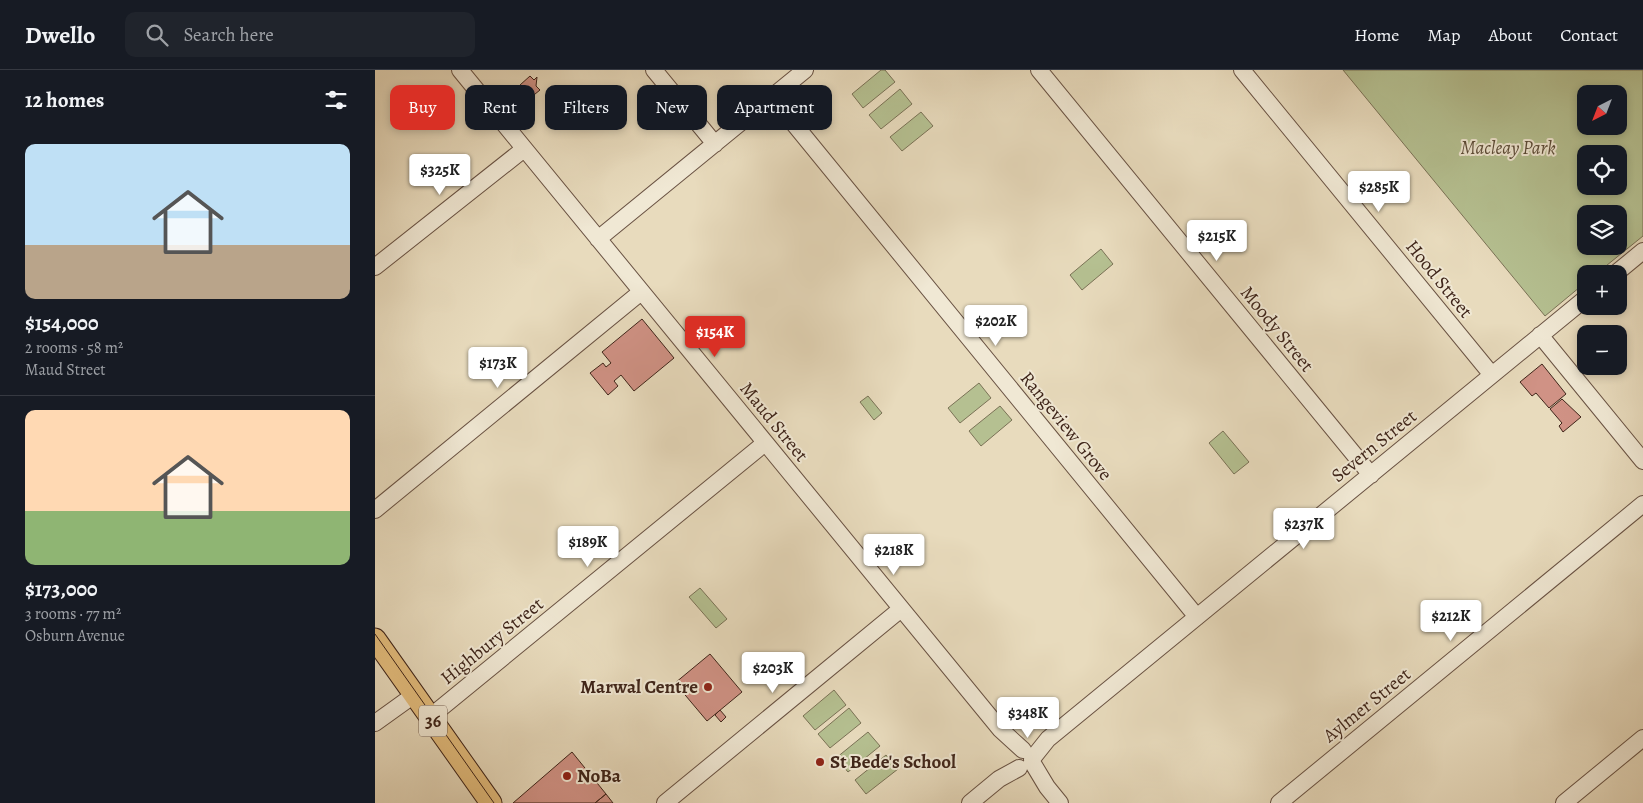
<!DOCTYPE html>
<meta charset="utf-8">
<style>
:root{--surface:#171b24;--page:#20242c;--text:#f1f3f6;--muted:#9ea1a6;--line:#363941;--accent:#d93025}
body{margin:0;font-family:Alegreya,serif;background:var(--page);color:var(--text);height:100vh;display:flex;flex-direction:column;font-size:19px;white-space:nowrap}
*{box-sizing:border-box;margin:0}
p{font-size:16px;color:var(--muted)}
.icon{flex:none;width:28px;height:28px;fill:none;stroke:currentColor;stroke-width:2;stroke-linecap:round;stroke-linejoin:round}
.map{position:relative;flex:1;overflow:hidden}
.panel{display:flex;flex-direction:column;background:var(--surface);width:375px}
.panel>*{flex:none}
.top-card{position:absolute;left:15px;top:15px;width:475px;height:45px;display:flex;gap:10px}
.needle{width:32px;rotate:222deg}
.buttons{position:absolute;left:1202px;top:15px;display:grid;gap:10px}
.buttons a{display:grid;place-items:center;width:50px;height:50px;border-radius:10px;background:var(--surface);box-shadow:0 2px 8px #0003;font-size:25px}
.price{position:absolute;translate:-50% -42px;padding:0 11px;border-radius:5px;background:#fff;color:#222;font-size:16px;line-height:32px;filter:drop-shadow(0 1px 2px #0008)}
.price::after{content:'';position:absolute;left:50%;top:30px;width:15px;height:11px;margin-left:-8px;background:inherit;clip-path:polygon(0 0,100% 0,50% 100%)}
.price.selected{background:var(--accent);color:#fff}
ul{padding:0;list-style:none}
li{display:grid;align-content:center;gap:10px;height:265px;padding:0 25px}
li+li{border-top:1px solid var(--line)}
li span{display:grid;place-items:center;height:155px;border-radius:10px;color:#555}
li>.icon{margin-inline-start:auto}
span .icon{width:90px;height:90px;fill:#fffc;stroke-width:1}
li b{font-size:21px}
h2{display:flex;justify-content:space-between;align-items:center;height:60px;padding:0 25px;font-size:21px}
.chip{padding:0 18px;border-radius:10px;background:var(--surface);box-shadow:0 2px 8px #0003;font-size:18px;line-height:45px}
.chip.selected{background:var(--accent);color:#fff}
header{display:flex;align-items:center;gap:30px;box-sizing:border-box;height:70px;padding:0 25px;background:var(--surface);border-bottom:1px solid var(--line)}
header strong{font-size:24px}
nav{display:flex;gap:28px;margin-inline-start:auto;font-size:18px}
.search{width:350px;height:45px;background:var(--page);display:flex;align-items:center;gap:12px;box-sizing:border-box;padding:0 18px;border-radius:10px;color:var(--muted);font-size:19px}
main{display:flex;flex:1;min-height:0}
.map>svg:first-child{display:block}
</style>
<header>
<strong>Dwello</strong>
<div class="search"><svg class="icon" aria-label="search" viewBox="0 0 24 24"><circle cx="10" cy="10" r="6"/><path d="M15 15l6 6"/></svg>Search here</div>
<nav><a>Home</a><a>Map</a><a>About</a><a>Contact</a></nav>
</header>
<main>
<section class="panel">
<h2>12 homes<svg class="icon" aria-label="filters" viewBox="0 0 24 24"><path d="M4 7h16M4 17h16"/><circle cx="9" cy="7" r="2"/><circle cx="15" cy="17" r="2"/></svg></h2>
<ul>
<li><span style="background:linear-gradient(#bfe0f5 65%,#b9a48a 0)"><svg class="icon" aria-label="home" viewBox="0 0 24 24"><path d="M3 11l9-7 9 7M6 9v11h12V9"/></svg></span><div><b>$154,000</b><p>2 rooms · 58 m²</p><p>Maud Street</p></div></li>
<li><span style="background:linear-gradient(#ffd9b3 65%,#8fb573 0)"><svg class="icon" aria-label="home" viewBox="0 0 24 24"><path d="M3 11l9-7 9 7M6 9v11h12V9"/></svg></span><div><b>$173,000</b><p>3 rooms · 77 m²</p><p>Osburn Avenue</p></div></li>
</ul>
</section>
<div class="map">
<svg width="1268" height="733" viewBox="0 0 1268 733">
<rect width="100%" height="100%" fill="#e8dbbd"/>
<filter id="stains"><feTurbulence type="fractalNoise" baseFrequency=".004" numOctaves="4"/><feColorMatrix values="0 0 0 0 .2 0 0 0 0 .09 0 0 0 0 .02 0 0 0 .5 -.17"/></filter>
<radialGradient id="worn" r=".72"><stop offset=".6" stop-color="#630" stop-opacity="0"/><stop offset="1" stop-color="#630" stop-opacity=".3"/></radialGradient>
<!-- green -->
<path fill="#b5c091" stroke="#7a7256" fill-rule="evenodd" d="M 506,0 L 510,0 L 520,12 L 488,38 L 477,24 Z
M 968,0 L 1268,0 L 1268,166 L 1221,204 L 1211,204 L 1211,212 L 1170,246 ZM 1211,24 L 1244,24 L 1244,56 L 1211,56 ZM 1211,84 L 1244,84 L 1244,116 L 1211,116 ZM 1211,144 L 1244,144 L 1244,176 L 1211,176 Z
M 525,19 L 537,34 L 506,59 L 494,45 Z
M 546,42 L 558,56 L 527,81 L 515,67 Z
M 726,179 L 738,194 L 707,220 L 695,205 Z
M 604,313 L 616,328 L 585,353 L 573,338 Z
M 493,326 L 507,343 L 499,350 L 485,332 Z
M 625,336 L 637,350 L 606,376 L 594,361 Z
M 848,361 L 874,392 L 859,404 L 834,373 Z
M 325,518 L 352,549 L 341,558 L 314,527 Z
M 459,620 L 471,635 L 440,660 L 428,646 Z
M 474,638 L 486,653 L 455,678 L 443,664 Z
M 493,662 L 505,676 L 473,702 L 461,688 Z
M 511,685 L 523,699 L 491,724 L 480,710 Z"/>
<!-- building -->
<path fill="#d09285" stroke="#3f251a" d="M 155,6 L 159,10 L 162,7 L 161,16 L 165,20 L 149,33 L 143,25 L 149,19 L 145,15 Z
M 267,249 L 299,288 L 259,321 L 246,305 L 239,311 L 243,316 L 233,325 L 215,303 L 228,293 L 231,297 L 236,293 L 227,282 Z
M 1167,294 L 1191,324 L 1174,338 L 1161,323 L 1157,326 L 1145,312 Z
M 1187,329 L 1206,347 L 1188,362 L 1184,356 L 1187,353 L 1175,339 Z
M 335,584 L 367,622 L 332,651 L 300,613 Z
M 345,640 L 351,647 L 346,652 L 340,645 Z
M 197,682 L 231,724 L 220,733 L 138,733 Z
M 231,724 L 238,733 L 220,733 Z"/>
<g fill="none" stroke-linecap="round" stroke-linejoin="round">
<defs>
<path id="minor" d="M 85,0 L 625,659 L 648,680
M 279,0 L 340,74
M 664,0 L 996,405
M 867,0 L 1117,305
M 397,27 L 822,547
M 223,169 L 430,0
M 0,197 L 149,79
M 1240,204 L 1268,181
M 1165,265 L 1268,391
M 0,440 L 266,222
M 55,647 L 390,373
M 0,653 L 39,625
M 657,689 L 673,669 L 1211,228
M 657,692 L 672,717 L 685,733
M 290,733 L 526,539
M 595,733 L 624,709 L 644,698
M 904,733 L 1268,434
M 1189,733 L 1268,668"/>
<path id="major" d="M 0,569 L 116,733"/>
</defs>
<!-- minor casing -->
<use href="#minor" stroke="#695243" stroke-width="18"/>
<!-- major casing -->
<use href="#major" stroke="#3f251a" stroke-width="23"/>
<!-- minor -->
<use href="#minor" stroke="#f0e8d4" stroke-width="16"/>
<!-- major -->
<use href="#major" stroke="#e4be7e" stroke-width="21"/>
<!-- tram -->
<path stroke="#3f251a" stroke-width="1" d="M 0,564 L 119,733"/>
</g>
<!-- markers -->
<g fill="#8f2418" stroke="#f0e8d4" stroke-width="2">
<circle cx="333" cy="617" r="5"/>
<circle cx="445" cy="692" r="5"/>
<circle cx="192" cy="706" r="5"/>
</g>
<g text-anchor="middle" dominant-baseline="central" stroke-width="4" stroke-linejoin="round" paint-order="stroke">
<!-- shield labels -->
<rect fill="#f0e8d4" stroke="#746052" stroke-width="1" x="44" y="635.5" width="28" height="31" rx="4"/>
<g font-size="18" font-weight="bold" fill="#3f251a">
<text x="58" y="651">36</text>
</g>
<!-- park labels -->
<g font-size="19" font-style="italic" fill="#5c4c38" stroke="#f0e8d4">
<text x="1133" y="78">Macleay Park</text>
</g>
<!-- street labels -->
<g font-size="19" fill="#3f251a" stroke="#f0e8d4">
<text transform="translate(1064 209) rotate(51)">Hood Street</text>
<text transform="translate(902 259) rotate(51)">Moody Street</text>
<text transform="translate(399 352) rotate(51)">Maud Street</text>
<text transform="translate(691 356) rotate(51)">Rangeview Grove</text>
<text transform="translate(999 376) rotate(-39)">Severn Street</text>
<text transform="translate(117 571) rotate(-39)">Highbury Street</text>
<text transform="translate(992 635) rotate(-39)">Aylmer Street</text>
</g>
<!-- poi labels -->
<g font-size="19" font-weight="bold" fill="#3f251a" stroke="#f0e8d4" text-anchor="start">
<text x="323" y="617" text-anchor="end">Marwal Centre</text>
<text x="455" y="692">St Bede's School</text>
<text x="202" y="706">NoBa</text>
</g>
</g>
<rect width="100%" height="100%" filter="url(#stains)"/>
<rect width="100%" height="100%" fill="url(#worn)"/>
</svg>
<div class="buttons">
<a><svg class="needle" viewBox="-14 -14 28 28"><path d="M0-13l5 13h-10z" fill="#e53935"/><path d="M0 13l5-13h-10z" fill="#9ea1a6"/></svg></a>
<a><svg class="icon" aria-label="locate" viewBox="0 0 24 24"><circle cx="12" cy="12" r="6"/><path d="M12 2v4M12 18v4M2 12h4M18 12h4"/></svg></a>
<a><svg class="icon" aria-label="layers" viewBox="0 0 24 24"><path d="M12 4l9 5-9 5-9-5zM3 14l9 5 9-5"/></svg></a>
<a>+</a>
<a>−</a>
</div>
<b class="price" style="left:65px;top:126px">$325K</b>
<b class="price" style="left:1004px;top:143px">$285K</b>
<b class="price" style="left:842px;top:192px">$215K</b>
<b class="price" style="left:621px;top:277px">$202K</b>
<b class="price selected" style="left:340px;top:288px">$154K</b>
<b class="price" style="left:123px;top:319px">$173K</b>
<b class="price" style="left:929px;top:480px">$237K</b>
<b class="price" style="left:213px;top:498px">$189K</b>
<b class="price" style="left:519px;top:506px">$218K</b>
<b class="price" style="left:1076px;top:572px">$212K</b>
<b class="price" style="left:398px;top:624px">$203K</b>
<b class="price" style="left:653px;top:669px">$348K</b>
<div class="top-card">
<a class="chip selected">Buy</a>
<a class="chip">Rent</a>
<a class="chip">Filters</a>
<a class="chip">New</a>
<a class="chip">Apartment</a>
</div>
</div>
</main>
